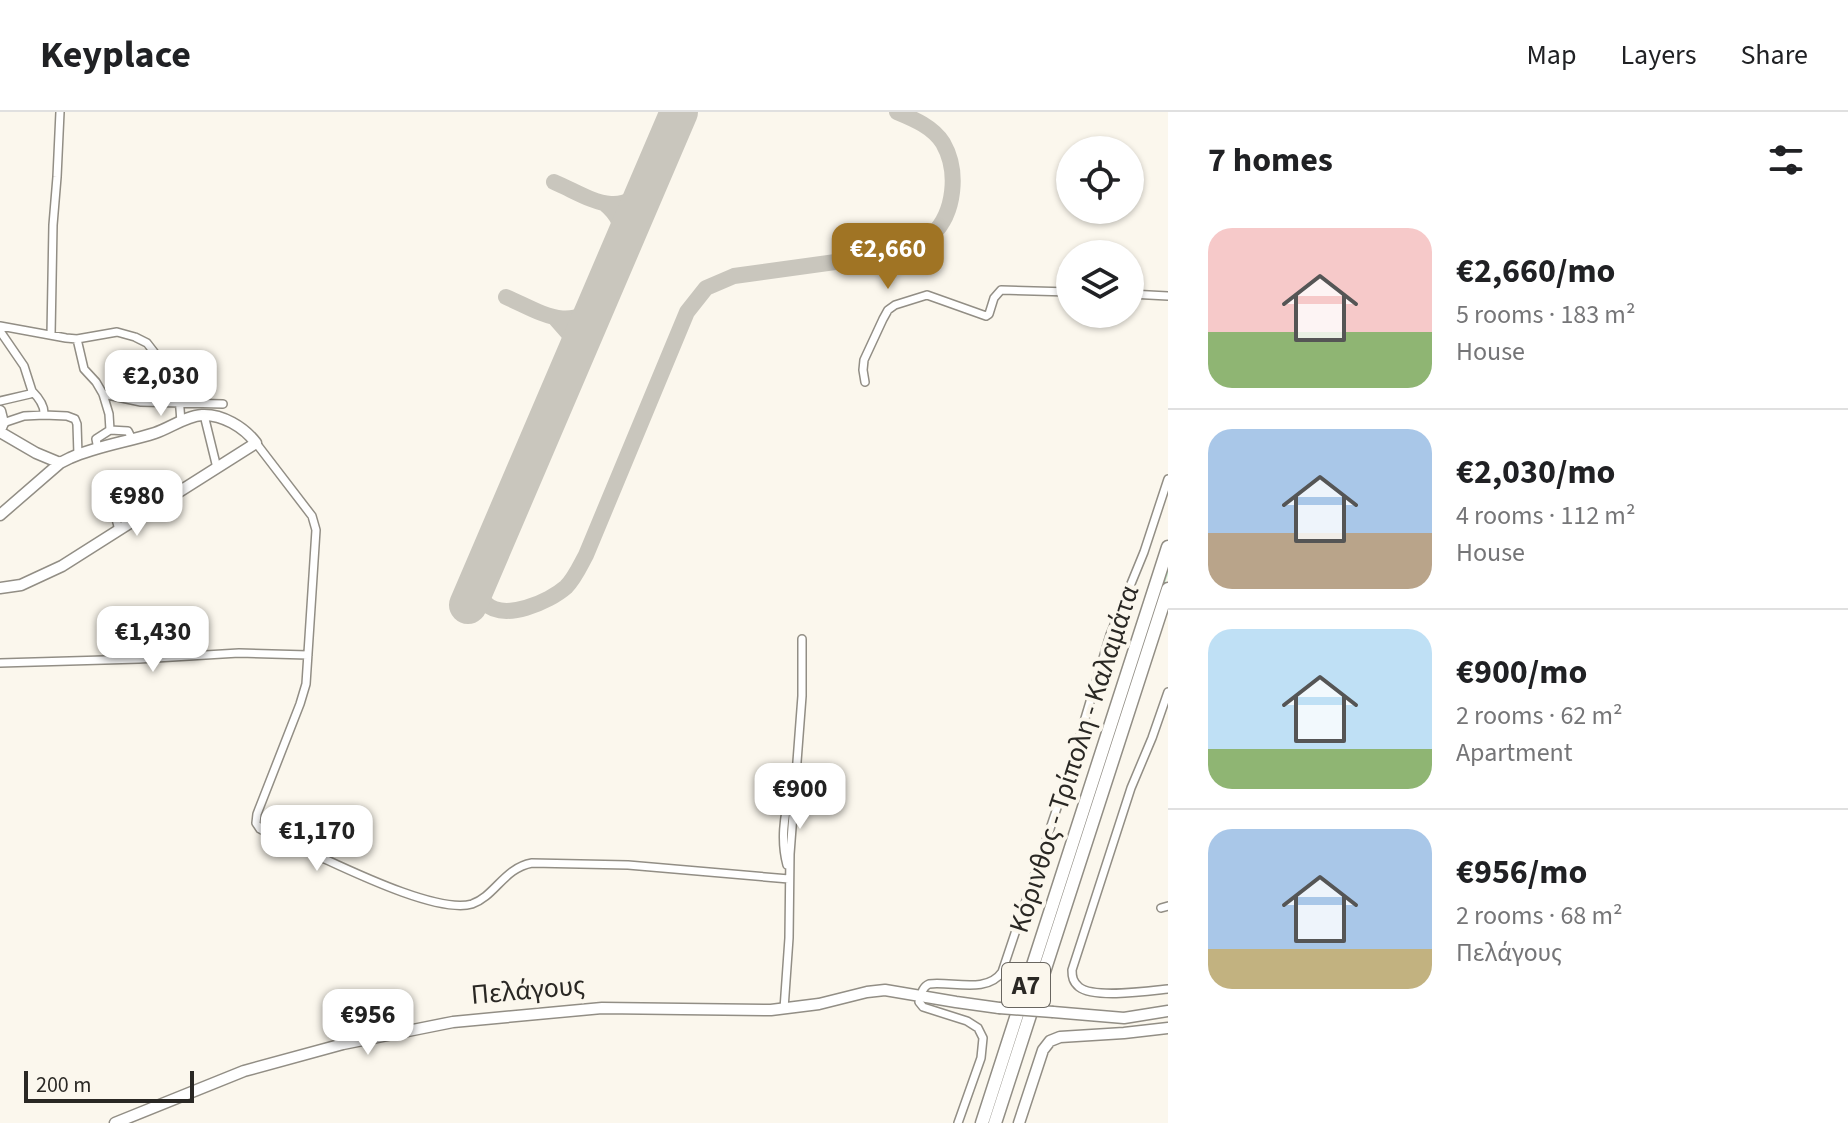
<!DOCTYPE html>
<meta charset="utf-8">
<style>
:root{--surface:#fff;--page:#f6f6f6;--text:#202124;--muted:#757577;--line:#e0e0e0;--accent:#a07424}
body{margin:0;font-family:"Source Sans 3",sans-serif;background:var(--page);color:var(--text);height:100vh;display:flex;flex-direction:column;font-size:30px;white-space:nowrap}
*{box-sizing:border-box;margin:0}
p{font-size:26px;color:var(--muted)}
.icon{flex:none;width:44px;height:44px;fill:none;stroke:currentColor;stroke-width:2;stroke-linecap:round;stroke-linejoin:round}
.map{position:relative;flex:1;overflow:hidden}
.panel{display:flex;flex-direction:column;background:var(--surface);width:680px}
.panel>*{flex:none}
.buttons{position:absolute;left:1056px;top:24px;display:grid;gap:16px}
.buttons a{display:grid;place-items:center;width:88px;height:88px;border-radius:50%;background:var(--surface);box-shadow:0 2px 6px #0004;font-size:40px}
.scale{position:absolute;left:24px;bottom:20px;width:170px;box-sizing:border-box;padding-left:8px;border:4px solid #2a2824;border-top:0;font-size:22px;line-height:28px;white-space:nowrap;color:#2a2824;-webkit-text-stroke:6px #fbf7ed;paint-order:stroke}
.price{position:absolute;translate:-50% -68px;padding:0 18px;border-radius:16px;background:#fff;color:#222;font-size:26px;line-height:52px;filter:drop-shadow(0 2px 4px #0008)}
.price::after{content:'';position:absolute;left:50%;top:48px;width:24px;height:18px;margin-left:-12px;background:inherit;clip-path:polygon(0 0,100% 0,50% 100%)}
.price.active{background:var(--accent);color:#fff}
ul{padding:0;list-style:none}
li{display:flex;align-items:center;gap:24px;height:200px;padding:0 40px}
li+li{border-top:2px solid var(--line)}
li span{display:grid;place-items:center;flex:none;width:224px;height:160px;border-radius:24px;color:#555}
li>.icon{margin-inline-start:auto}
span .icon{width:96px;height:96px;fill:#fffc;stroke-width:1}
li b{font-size:34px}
h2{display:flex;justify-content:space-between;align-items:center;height:96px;padding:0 40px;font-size:34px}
header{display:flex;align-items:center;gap:48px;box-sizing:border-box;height:112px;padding:0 40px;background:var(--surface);border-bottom:2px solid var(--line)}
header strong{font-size:38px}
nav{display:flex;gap:44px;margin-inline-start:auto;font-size:28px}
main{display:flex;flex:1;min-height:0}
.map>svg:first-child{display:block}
</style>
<header>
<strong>Keyplace</strong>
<nav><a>Map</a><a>Layers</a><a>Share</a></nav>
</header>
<main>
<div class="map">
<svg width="1168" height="1011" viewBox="0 0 1168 1011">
<rect width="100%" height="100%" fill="#fbf7ed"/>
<!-- green -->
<path fill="#c3eed0" d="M 1168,452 L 1168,462 L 990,1011 L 987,1011 Z"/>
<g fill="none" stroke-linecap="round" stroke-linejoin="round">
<!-- taxiway -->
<path stroke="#c9c6bd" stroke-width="16" d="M 554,70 C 589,85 618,109 648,74
M 604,91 C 620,104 623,115 622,134
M 506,185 C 539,199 572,224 599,188
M 555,206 L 569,222 L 575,247
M 477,474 C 479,479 481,487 485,491 C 504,510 549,490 566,475 C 575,466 580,454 586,443 L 687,200 L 706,176 L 734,164 L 893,142 C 907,139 921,134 932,123 C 955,101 959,59 943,31 C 933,15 914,7 897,0"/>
<!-- runway -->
<path stroke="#c9c6bd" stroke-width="38" d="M 468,493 L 679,0"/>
<defs>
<path id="street" d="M 1130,182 L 1168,184
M 0,214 L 66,226 L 77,227 L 117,220 L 135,225 L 147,231 L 178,271 L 181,310
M 0,219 L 24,254 L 32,279 L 30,282 L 0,289
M 51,223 L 53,113 L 57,65 L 60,0
M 77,227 L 84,257 L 96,270 L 103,282 L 109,302 L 110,318 L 96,327 L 98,337
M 865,270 L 863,258 L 864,248 L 883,207 L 888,198 L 895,193 L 927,183 L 986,204 L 989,202 L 994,186 L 1001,178 L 1070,180
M 103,282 L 141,290 L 223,292
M 44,303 L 67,304 L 75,307 L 77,312 L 78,343
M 204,303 L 217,356
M 3,311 L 24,304 L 44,303 C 45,294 38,285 32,279
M 110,318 L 128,319 L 132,327
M 256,331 L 312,404 L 316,418 L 306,572 L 300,592 L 257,702 L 256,711 L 260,717 C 278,727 297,735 316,743 C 349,758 438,802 472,792 C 495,784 504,756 532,751 L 628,753 L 789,767
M 106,369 L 119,418
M 0,551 L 139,547 L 239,541 L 308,543
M 1168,580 L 1152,626 L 1131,676 L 1072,858 C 1072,865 1073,870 1079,875 C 1094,887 1149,879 1168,877
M 787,753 C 781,731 783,703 791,682
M 1161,796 L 1168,794
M 784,897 L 789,826 L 790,742 L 802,584 L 802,527
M 958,1011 L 981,946 L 983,926 L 978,916 L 967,909 L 923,895 L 919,890 C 921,883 922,875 929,872 C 952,869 987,882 1002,860 L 1068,663 L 1110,523 L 1144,440 L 1168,367"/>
<path id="secondary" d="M 0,299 L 3,311 L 0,318
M 0,320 L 36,341 L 60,351
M 0,403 L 60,351 L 70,346 C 97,334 127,330 155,321 C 170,316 186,304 202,303 C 222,302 244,315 256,331 L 62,454 L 21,473 L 0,476
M 1053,900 L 1124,906 L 1168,899
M 115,1011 L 244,959 L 343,932 L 453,910 L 602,896 L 771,898 L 819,892 L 867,880 L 885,878 L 956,890 L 999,896
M 1019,1011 L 1043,938 L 1050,929 L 1060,925 L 1124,921 L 1168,916"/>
<path id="highway" d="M 982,1011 L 1168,435
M 995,1011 L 1168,477"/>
</defs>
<!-- street casing -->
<use href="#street" stroke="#928e85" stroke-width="10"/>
<!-- secondary casing -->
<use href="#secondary" stroke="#928e85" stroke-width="13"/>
<!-- highway casing -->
<use href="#highway" stroke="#928e85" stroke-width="15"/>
<!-- street -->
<use href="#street" stroke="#fff" stroke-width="7"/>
<!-- secondary -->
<use href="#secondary" stroke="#fff" stroke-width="10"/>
<!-- highway -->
<use href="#highway" stroke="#fff" stroke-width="12"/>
<defs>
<path id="secondary-bridge" d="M 999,896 L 1053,900"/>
</defs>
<!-- secondary-bridge casing -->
<use href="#secondary-bridge" stroke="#928e85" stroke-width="13" stroke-linecap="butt"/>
<!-- secondary-bridge -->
<use href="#secondary-bridge" stroke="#fff" stroke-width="10"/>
</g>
<g text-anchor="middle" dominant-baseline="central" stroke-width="8" stroke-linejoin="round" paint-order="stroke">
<!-- shield labels -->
<rect fill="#fbf7ed" stroke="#696660" stroke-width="2" x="1002" y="851" width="48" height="44" rx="6"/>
<g font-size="26" font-weight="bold" fill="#2a2824">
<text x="1026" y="873">Α7</text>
</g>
<!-- street labels -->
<g font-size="28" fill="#2a2824" stroke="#fbf7ed">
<text transform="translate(1074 647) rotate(-72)">Κόρινθος - Τρίπολη - Καλαμάτα</text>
<text transform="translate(528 878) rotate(-5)">Πελάγους</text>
</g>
</g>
</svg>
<div class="buttons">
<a><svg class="icon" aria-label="locate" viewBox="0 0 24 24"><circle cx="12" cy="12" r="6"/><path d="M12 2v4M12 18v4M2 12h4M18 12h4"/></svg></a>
<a><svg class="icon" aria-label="layers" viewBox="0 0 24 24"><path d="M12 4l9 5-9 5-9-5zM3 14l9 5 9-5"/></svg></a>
</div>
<div class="scale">200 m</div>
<b class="price active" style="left:888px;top:179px">€2,660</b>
<b class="price" style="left:161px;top:306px">€2,030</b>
<b class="price" style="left:137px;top:426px">€980</b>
<b class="price" style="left:153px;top:562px">€1,430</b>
<b class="price" style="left:800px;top:719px">€900</b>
<b class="price" style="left:317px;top:761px">€1,170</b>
<b class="price" style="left:368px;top:945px">€956</b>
</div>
<section class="panel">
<h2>7 homes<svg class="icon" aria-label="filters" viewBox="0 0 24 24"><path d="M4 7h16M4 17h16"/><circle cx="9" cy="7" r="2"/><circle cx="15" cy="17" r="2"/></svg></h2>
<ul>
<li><span style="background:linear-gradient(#f6c9c9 65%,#8fb573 0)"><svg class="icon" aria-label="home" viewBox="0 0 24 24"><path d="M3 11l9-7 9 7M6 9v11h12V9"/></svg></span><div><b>€2,660/mo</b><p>5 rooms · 183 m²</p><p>House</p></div></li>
<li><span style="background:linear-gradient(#a9c7e8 65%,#b9a48a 0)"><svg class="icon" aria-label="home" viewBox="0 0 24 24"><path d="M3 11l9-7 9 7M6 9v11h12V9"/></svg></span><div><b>€2,030/mo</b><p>4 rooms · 112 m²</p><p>House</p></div></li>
<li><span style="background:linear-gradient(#bfe0f5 75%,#8fb573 0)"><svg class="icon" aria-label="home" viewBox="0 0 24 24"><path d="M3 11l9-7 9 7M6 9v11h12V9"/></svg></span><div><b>€900/mo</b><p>2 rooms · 62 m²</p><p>Apartment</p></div></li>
<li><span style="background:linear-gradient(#a9c7e8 75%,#c2b280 0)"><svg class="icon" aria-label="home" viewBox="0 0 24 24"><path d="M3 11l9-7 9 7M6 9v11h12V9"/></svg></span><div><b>€956/mo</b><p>2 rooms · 68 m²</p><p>Πελάγους</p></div></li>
</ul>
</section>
</main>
